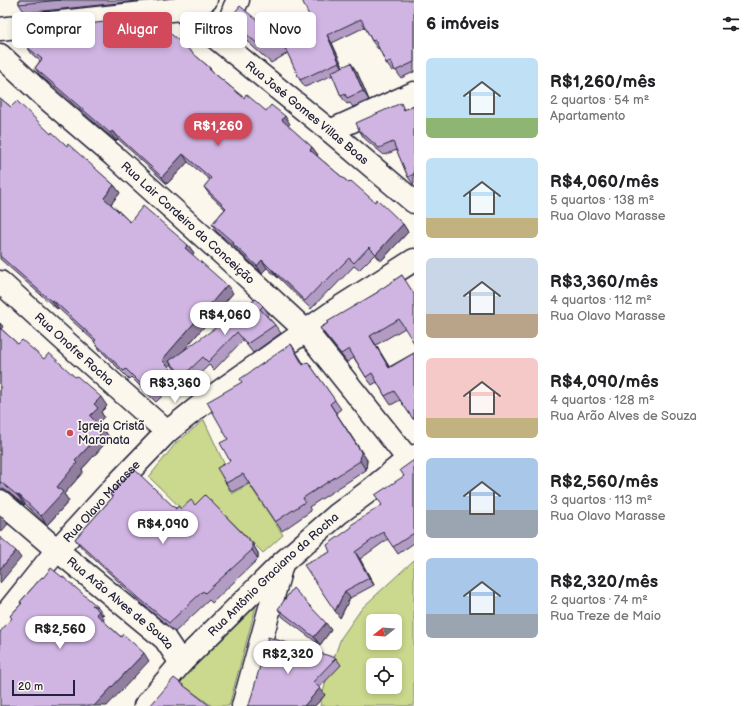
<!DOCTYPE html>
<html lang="pt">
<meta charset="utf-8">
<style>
:root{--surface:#fff;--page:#f6f6f6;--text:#202124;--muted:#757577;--accent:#d1495b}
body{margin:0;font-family:"Balsamiq Sans",sans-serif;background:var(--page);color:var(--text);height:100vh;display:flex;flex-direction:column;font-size:15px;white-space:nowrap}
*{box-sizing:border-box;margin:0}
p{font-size:13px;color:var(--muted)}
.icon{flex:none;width:22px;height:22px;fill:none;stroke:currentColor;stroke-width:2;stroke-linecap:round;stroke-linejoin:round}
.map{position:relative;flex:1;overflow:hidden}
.drawer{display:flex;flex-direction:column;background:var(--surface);width:340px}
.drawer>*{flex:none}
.top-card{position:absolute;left:12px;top:12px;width:342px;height:36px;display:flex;gap:8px}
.needle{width:26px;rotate:253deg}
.controls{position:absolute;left:366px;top:614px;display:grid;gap:8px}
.controls a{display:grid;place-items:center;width:36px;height:36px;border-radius:6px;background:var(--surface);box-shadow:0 2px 6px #0003;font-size:20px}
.scale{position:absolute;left:12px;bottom:10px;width:63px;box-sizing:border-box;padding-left:4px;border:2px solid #22223b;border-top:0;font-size:11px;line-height:14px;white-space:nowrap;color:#22223b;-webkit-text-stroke:3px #fbf7ec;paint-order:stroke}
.price{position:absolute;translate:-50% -34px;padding:0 9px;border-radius:14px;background:#fff;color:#222;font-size:13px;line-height:26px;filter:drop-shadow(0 1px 2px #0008)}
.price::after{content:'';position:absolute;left:50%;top:24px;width:12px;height:9px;margin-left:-6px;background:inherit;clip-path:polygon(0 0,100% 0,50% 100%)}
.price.on{background:var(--accent);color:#fff}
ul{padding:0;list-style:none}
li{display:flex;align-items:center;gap:12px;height:100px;padding:0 12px}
li span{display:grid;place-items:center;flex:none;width:112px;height:80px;border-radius:6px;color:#555}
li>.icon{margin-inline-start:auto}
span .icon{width:48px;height:48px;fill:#fffc;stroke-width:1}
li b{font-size:17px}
h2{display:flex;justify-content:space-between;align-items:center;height:48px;padding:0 12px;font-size:17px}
.pill{padding:0 14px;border-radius:6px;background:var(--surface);box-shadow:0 2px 6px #0003;font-size:14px;line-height:36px}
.pill.on{background:var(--accent);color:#fff}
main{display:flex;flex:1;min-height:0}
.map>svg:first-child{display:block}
</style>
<main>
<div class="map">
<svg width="414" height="706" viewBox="0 0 414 706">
<rect width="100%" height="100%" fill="#fbf7ec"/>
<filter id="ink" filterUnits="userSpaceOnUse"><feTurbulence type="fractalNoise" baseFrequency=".025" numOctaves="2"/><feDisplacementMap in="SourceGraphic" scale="8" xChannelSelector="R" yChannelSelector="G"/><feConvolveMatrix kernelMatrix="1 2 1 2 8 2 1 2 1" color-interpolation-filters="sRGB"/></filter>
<g filter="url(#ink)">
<!-- green -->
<path fill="#cad98d" stroke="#767e64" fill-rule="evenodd" d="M 204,420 L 228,472 L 222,477 L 232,494 L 249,484 L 283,535 L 263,553 L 211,501 L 188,515 L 149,477 L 176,443 Z
M 414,560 L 414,706 L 320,706 L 326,680 L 341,638 L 362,608 ZM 373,621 L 395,621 L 395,643 L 373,643 ZM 373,665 L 395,665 L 395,687 L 373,687 Z
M 258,599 L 229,706 L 212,706 L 176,680 Z"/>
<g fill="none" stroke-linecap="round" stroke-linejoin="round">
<defs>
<g id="minor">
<path id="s1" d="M 180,9 L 330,131 L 414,202"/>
<path d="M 0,29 L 42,24 L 180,9 L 206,0"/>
<path d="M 231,50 C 230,45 228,40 228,34 C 228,24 233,9 238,0"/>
<path id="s2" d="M 0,55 L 45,97 L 114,156 L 227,258 L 306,331 L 408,459"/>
<path d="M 330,131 L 414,93"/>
<path id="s3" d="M 0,282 L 76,351 L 167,432"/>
<path id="s4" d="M 0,501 L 57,550 L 165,639 L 181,663"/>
<path id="s5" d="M 0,621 L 57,550 L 117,484 L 167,432 L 206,401 L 240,377 L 337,309 L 414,260"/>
<path id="s6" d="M 145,706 L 181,663 L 282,563 L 338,514 L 369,491 L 408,459 L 414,456"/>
<path d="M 243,706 L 282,564"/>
</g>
</defs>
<!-- minor casing -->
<use href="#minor" stroke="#22223b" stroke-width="25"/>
<!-- minor -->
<use href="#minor" stroke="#fbf7ec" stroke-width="22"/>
</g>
<!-- wall -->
<path fill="#b39cc3" stroke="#22223b" d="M 19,0 L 147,0 L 25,13 L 19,4 Z
M 414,0 L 414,72 L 401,78 L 395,69 L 392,71 L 386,63 L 379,48 L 378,49 L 372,41 L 365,27 L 332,43 L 343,67 L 357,72 L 369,100 L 353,107 L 350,103 L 347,104 L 341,96 L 333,75 L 305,87 L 300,80 L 288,53 L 271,63 L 241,36 L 229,19 L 276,36 L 286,51 L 279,35 Z
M 27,47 L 190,51 L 210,68 L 214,73 L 244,98 L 266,111 L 290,124 L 288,126 L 312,147 L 318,155 L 317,156 L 349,183 L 375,202 L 403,224 L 408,232 L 381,261 L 374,255 L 359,270 L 354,266 L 330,291 L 329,290 L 311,309 L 278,277 L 278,278 L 267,268 L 262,273 L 238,251 L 235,247 L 217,232 L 212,224 L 225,209 L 209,194 L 204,187 L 210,180 L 188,162 L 167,184 L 118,139 L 116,141 L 40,75 L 35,68 L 40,61 L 32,54 Z
M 0,98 L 11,107 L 51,134 L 67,146 L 114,185 L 120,193 L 111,204 L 130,222 L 188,245 L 194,253 L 192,255 L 233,293 L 181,353 L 263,306 L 269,314 L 267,316 L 275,325 L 281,333 L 253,353 L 243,340 L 214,370 L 209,365 L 189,384 L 175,370 L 171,364 L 169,367 L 174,372 L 179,380 L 156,402 L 131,377 L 129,379 L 100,350 L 94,341 L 58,308 L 57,309 L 0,259 Z
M 414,105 L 414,184 L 413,184 L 408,177 L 397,150 L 384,155 L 364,138 L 359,130 Z
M 402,275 L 405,328 L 376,345 L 389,367 L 414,353 L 414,420 L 400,400 L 391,405 L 385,396 L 377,382 L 372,385 L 366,377 L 354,358 L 347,362 L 320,328 L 378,292 Z
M 0,323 L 3,327 L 1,329 L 18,344 L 44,359 L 107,406 L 101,412 L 104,417 L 98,423 L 110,438 L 82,469 L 83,472 L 64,494 L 69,501 L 47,525 L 25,504 L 24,505 L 8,492 L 3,489 L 0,489 Z
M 291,344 L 304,365 L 308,362 L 341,409 L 336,413 L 367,460 L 366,470 L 309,507 L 311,511 L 282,531 L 249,483 L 232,492 L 226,483 L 230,461 L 228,439 L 242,382 Z
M 414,460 L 414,543 L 398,554 L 388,539 L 360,559 L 374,585 L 350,598 L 340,618 L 330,552 L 382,505 L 404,476 Z
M 110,494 L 181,509 L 195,505 L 252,543 L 258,553 L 258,559 L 212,603 L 209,600 L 175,632 L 147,608 L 82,548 L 75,539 L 112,498 Z
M 42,577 L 98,607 L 104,615 L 101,614 L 104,619 L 103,621 L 149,661 L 12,618 L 10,616 L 21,604 L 20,602 Z
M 278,609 L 331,630 L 320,645 L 283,617 Z
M 336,658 L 341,665 L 319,688 L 325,695 L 315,706 L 247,706 Z"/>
<!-- shaded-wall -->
<path fill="#927f9f" stroke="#22223b" d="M 327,35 L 332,43 L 344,69 L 339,62 Z
M 351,63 L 357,72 L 369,100 L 363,91 Z
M 285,116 L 290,124 L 287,127 L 282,120 Z
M 112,131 L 118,139 L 116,141 L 110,133 Z
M 312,147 L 318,155 L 315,158 L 310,150 Z
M 183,154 L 188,162 L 167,184 L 162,177 Z
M 114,185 L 120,193 L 109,206 L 104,198 Z
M 403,224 L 408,232 L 381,261 L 376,254 Z
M 188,245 L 194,253 L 191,257 L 185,248 Z
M 262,260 L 267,268 L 262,273 L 257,266 Z
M 272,270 L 273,270 L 278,277 L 278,278 Z
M 227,285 L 233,293 L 172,364 L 169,361 L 171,364 L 168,368 L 162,360 Z
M 53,300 L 58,308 L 57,309 L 51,301 Z
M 0,323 L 3,327 L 0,330 Z
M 370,336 L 376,345 L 395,376 L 389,368 Z
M 291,344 L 297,353 L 310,374 L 303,365 Z
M 101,397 L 107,406 L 101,412 L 104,417 L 96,425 L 90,416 L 94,404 Z
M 330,404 L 367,460 L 366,470 L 360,461 Z
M 104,430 L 110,438 L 82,469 L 83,472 L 64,494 L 69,501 L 47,525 L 41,516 L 57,487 L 75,461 Z
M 19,495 L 25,504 L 24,505 L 18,496 Z
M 2,516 L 8,524 L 0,533 L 0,519 Z
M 252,543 L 258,553 L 258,559 L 252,550 Z
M 16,551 L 21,558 L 0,583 L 0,569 Z
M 355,552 L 360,559 L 374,585 L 369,578 Z
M 345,591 L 350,598 L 340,618 L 335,611 Z
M 99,611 L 104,619 L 101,622 L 96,614 Z
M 326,623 L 331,630 L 320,645 L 314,637 Z
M 144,653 L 149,661 L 107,706 L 94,706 Z
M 320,688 L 325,695 L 315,706 L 304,706 Z"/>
<!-- building -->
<path fill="#d0b5e3" stroke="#22223b" d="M 19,0 L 61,0 L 19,4 Z
M 302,0 L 414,0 L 414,62 L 395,71 L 391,61 L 386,63 L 375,40 L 372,41 L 361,19 L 327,35 L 339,62 L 300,80 L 279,35 L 311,20 Z
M 240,6 L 276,36 L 260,46 L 229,19 Z
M 150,17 L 188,48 L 188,49 L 210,68 L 209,69 L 244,98 L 246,94 L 266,111 L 271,105 L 285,116 L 282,120 L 312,147 L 310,150 L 349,183 L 351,181 L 375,202 L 377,199 L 403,224 L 376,254 L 369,247 L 354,263 L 349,258 L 324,283 L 323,282 L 305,301 L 273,270 L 272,270 L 262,260 L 257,266 L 233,244 L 234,243 L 212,224 L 226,208 L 204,187 L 211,178 L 183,154 L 162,177 L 112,131 L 110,133 L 35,68 L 42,59 L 27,47 L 42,29 Z
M 351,63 L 363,91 L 347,98 L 345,94 L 341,96 L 331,72 Z
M 0,98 L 11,107 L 17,101 L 51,134 L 52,132 L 67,146 L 68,144 L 114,185 L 104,198 L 130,222 L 143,206 L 188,245 L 185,248 L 227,285 L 162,360 L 174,372 L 151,394 L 126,369 L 124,371 L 94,342 L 96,340 L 53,300 L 51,301 L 0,256 Z
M 401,103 L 404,110 L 414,105 L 414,174 L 408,177 L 393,142 L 379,148 L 359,130 L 356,123 Z
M 402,275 L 414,294 L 414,343 L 399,319 L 370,336 L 389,368 L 414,353 L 414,418 L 413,419 L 394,391 L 385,396 L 372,373 L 366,377 L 349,349 L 341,354 L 320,328 L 328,323 L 327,322 L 378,292 L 378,291 Z
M 256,299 L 263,306 L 260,309 L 275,325 L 247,344 L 237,332 L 208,362 L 203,357 L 183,376 L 169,361 Z
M 0,328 L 18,344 L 22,340 L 44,359 L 49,353 L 75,377 L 77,376 L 101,397 L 94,404 L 98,408 L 90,416 L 104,430 L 75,461 L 77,463 L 57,487 L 63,492 L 41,516 L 19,495 L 18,496 L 2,483 L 0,482 Z
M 291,344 L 303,365 L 308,362 L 335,400 L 330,404 L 361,452 L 360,461 L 303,498 L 305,502 L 275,522 L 243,474 L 226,483 L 217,468 L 230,461 L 220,443 L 228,439 L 207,402 L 242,382 L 240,379 Z
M 414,460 L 414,533 L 393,547 L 383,532 L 355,552 L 369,578 L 345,591 L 335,611 L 304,565 L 330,552 L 327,545 L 352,527 L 351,525 L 382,505 L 375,495 L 404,476 L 400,470 Z
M 134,469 L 176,509 L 178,506 L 181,509 L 191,500 L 195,505 L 205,495 L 252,543 L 252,550 L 239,562 L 205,593 L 203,591 L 169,623 L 140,599 L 75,539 L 113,497 L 110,494 Z
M 0,537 L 16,551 L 0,569 Z
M 51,568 L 62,577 L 62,576 L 98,607 L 92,605 L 99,611 L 96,614 L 121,637 L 123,634 L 144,653 L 94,706 L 0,706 L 0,632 L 12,618 L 10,616 L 22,603 L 20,602 L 42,577 L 43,578 Z
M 293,588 L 326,623 L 314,637 L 278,609 Z
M 268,637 L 336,658 L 313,682 L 320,688 L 304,706 L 247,706 L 250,702 Z
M 174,678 L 210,706 L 150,706 Z"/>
</g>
<!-- markers -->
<circle fill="#d1495b" stroke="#fbf7ec" stroke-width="1.5" cx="70" cy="433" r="4"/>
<g text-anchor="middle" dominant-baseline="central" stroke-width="3.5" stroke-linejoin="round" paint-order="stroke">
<!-- street labels -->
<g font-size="12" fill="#22223b" stroke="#fbf7ec">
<text stroke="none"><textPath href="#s1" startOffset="164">Rua José Gomes Villas Boas</textPath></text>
<text stroke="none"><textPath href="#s2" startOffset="252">Rua Lair Cordeiro da Conceição</textPath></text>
<text stroke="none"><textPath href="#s3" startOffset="100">Rua Onofre Rocha</textPath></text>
<text stroke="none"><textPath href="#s5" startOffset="157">Rua Olavo Marasse</textPath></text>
<text stroke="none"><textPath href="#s6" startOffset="184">Rua Antônio Graciano da Rocha</textPath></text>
<text stroke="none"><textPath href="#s4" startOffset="158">Rua Arão Alves de Souza</textPath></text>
</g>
<!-- poi labels -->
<g font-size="12" fill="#22223b" stroke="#fbf7ec" text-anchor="start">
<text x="78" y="426">Igreja Cristã<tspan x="78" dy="14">Maranata</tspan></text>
</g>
</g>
</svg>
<div class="controls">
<a><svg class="needle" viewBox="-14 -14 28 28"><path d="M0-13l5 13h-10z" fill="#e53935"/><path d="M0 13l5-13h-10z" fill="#757577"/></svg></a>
<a><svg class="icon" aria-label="locate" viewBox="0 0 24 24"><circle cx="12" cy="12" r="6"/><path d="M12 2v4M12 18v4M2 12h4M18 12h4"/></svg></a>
</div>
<div class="scale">20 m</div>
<b class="price on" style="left:218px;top:147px">R$1,260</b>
<b class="price" style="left:225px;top:336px">R$4,060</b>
<b class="price" style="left:175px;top:404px">R$3,360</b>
<b class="price" style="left:163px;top:545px">R$4,090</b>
<b class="price" style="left:60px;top:650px">R$2,560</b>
<b class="price" style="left:288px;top:675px">R$2,320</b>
<div class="top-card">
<a class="pill">Comprar</a>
<a class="pill on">Alugar</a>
<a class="pill">Filtros</a>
<a class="pill">Novo</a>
</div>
</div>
<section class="drawer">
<h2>6 imóveis<svg class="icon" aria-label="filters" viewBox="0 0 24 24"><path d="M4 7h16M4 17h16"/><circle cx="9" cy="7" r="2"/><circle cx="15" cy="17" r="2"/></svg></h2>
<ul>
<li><span style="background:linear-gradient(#bfe0f5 75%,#8fb573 0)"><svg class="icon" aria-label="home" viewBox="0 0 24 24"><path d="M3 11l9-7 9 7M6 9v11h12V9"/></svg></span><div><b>R$1,260/mês</b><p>2 quartos · 54 m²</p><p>Apartamento</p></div></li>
<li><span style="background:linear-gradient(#bfe0f5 75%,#c2b280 0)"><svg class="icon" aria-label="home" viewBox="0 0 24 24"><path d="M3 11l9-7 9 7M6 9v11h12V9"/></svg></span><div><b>R$4,060/mês</b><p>5 quartos · 138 m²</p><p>Rua Olavo Marasse</p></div></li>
<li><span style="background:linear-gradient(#c9d6e8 70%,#b9a48a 0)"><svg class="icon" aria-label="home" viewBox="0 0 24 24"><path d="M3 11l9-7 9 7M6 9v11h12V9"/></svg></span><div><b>R$3,360/mês</b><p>4 quartos · 112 m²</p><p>Rua Olavo Marasse</p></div></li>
<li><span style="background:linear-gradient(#f6c9c9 75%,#c2b280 0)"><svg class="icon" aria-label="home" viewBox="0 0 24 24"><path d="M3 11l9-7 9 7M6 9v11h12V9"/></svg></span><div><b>R$4,090/mês</b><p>4 quartos · 128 m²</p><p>Rua Arão Alves de Souza</p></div></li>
<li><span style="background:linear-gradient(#a9c7e8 65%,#9aa5b1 0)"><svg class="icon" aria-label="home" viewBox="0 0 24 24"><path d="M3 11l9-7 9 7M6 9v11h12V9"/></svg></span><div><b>R$2,560/mês</b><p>3 quartos · 113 m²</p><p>Rua Olavo Marasse</p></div></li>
<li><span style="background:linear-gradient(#a9c7e8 70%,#9aa5b1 0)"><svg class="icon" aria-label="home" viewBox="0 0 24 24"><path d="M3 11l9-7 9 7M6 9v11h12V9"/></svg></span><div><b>R$2,320/mês</b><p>2 quartos · 74 m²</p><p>Rua Treze de Maio</p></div></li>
</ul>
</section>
</main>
